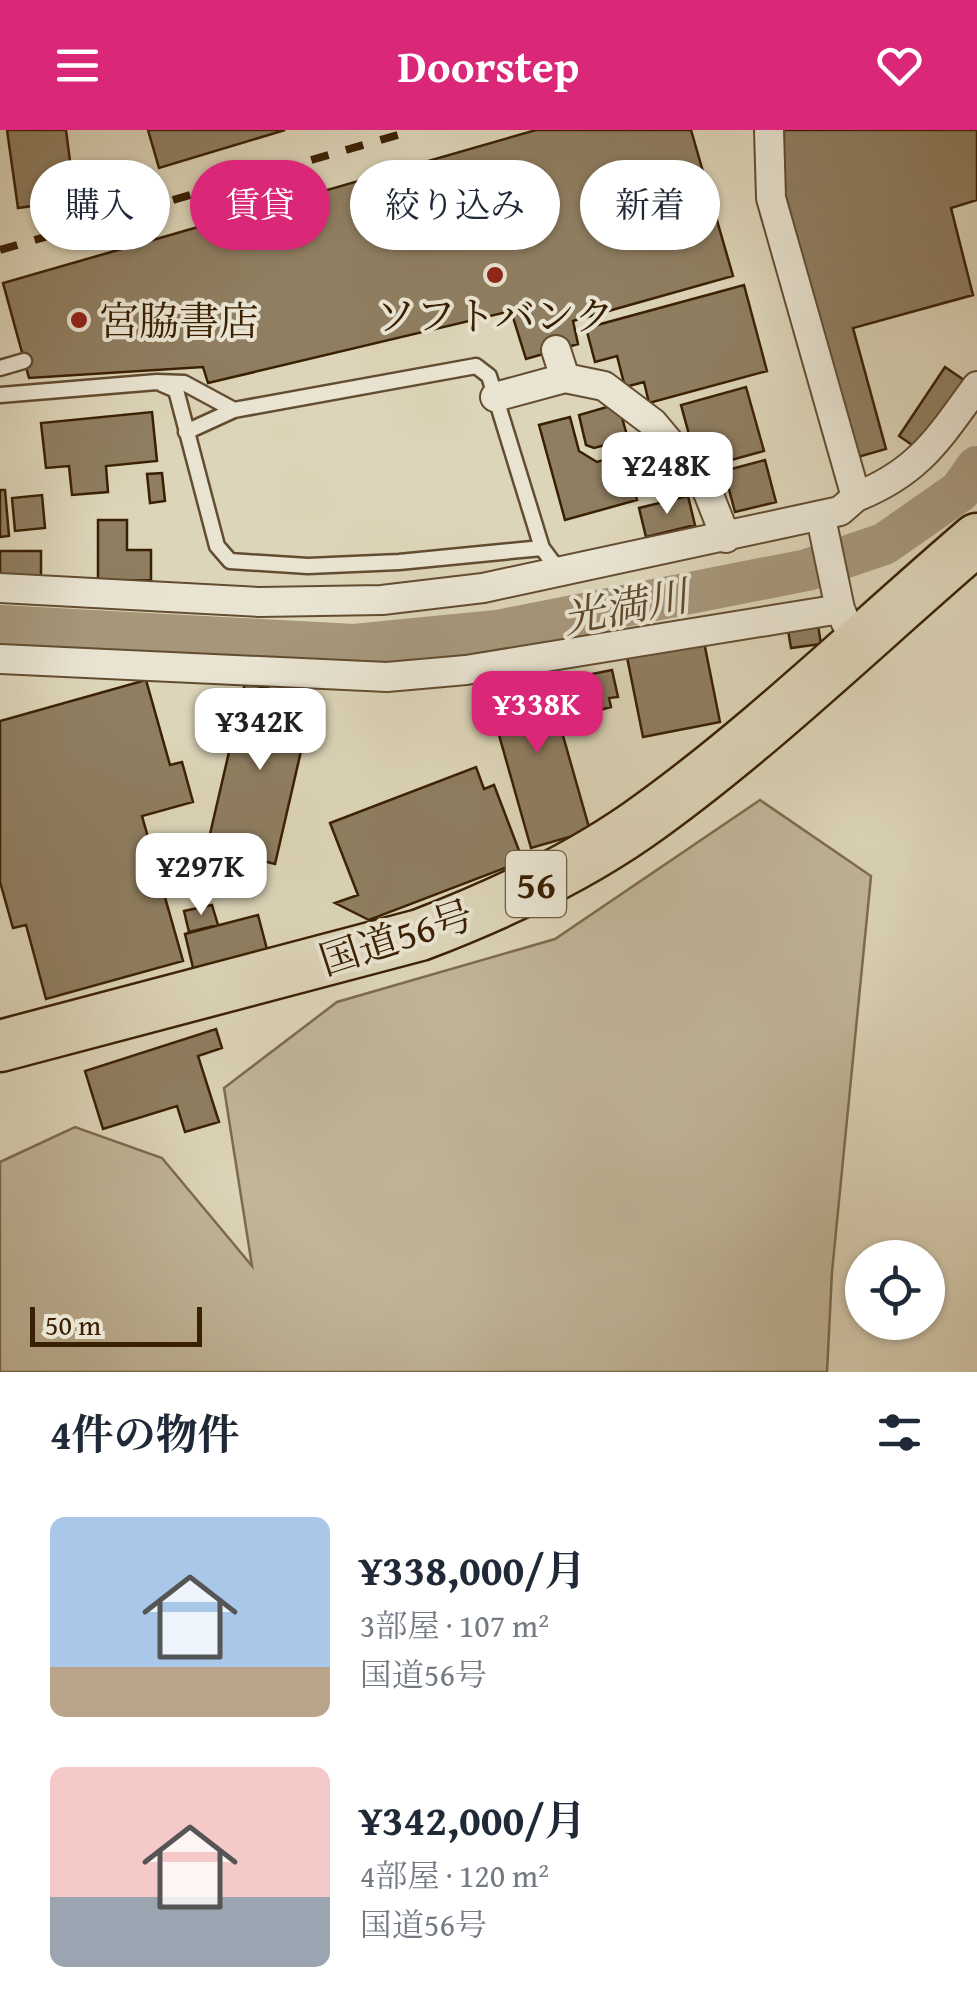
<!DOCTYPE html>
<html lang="ja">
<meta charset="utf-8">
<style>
:root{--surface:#fff;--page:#f6f6f7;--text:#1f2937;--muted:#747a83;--accent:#db2777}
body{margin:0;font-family:"Gentium Book Plus","Noto Serif JP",serif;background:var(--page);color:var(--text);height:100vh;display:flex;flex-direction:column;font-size:38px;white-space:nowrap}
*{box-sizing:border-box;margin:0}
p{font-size:32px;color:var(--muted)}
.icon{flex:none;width:55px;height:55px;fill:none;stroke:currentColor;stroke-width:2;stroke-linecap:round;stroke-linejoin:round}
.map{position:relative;height:1242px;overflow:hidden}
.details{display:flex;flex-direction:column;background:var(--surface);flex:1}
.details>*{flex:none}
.guide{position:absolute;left:30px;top:30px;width:918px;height:90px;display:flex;gap:20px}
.controls{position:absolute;left:845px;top:1110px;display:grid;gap:20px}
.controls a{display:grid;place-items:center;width:100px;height:100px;border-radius:50%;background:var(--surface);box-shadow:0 2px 8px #0004;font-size:50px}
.scale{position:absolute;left:30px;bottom:25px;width:172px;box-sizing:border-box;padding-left:10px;border:5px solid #3a2002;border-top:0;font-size:28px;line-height:35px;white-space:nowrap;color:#3a2002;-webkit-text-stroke:8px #e9e4d2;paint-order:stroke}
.price{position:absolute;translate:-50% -85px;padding:0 22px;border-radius:20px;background:#fff;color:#222;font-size:32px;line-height:65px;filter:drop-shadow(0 2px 5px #0008)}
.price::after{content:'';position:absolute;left:50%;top:60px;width:30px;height:22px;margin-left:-15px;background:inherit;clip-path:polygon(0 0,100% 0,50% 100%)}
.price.active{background:var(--accent);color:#fff}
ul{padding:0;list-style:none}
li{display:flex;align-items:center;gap:30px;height:250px;padding:0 50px}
li span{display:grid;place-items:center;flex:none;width:280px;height:200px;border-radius:15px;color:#555}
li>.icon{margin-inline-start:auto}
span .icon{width:120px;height:120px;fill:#fffc;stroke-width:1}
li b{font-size:42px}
h2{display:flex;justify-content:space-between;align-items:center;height:120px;padding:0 50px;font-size:42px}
.pill{padding:0 35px;border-radius:45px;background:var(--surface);box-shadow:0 2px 8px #0004;font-size:35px;line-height:90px}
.pill.active{background:var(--accent);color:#fff}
header{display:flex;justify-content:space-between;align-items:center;height:130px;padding:0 50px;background:var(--accent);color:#fff;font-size:45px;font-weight:700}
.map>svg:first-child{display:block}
</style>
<header><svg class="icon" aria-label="menu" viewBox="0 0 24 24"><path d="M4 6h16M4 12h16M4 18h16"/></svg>Doorstep<svg class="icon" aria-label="heart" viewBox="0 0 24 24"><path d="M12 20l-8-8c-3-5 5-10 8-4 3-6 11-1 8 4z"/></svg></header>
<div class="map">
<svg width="977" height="1242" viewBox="0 0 977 1242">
<rect width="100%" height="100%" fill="#ddd5b9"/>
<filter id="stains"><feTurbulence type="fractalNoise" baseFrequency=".002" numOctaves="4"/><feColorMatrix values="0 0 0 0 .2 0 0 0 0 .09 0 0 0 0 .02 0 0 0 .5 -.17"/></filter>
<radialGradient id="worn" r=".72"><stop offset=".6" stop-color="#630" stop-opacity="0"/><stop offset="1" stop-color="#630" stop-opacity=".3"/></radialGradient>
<!-- green -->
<path fill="#c1b69a" stroke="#7e6b4e" stroke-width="2.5" d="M 760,670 L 871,746 L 832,1142 L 827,1242 L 0,1242 L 0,1032 L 75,997 L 162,1028 L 252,1136 L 224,958 L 337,872 L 555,809 Z"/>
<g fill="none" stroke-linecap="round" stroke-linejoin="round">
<!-- river -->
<path stroke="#a6977b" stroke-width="42" d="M 0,496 L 354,515 L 497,501 L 807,440 L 884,414 L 960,361 L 977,337"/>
</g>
<!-- building -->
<path fill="#8f7e61" stroke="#3a2002" stroke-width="2.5" d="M 7,0 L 66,0 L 75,70 L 18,78 Z
M 148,0 L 285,0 L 159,38 Z
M 536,0 L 691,0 L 733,146 L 573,191 L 578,214 L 526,229 L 511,181 L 208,253 L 203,237 L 29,248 L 3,153 Z
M 784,0 L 977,0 L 977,70 L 951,78 L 973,165 L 853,198 L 886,319 L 858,327 L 783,60 Z
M 744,155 L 767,241 L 649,273 L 644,252 L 625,257 L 617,226 L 595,232 L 586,198 Z
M 945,237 L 967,252 L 921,321 L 899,306 Z
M 746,257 L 764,321 L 717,334 L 715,324 L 696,330 L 681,275 Z
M 610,276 L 621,284 L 628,309 L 594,318 L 586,315 L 579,285 Z
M 152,282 L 157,331 L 106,336 L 108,362 L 72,365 L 69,336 L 46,338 L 41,293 Z
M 570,287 L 579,321 L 597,332 L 624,324 L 637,370 L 565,390 L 539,295 Z
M 765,330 L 776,372 L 735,382 L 724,341 Z
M 162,343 L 165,371 L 150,373 L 147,344 Z
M 0,360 L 5,360 L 9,406 L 0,407 Z
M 42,365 L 45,398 L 15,401 L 12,368 Z
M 688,366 L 695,395 L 646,407 L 639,378 Z
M 98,390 L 127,390 L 127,420 L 151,420 L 151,450 L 98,451 Z
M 0,421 L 41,421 L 41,446 L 0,446 Z
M 817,489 L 821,514 L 791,518 L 787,494 Z
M 704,512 L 720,592 L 643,607 L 627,527 Z
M 543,535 L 590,701 L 531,718 L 484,552 Z
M 612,540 L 618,567 L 609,568 L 611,577 L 600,580 L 592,544 Z
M 146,550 L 170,635 L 182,632 L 193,672 L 142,686 L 183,831 L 46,869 L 26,795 L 13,798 L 0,752 L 0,591 Z
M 245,553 L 313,569 L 275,734 L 207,717 Z
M 476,637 L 484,659 L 494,655 L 523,731 L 369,790 L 335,773 L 358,765 L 330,693 Z
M 212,775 L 218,795 L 189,802 L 184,781 Z
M 258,785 L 268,823 L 194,842 L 185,804 Z
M 216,899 L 222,918 L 198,926 L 219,992 L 185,1002 L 177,976 L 103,999 L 85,941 Z"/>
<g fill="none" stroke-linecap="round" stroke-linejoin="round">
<defs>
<path id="lane" d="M 0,238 L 24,231
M 162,254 L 176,260 L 217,416 L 230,431 L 308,436 L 399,432 L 542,418
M 0,265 L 157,252 L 184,253 L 234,280 L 476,236 L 489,246 L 542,418 L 560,442
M 186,302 L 234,280"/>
<path id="street" d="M 556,220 L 565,248
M 495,267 L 565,248 L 604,256 L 653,293 L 705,355 L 726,408
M 856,367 C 919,342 938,309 977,256
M 821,388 L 840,479 L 846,493
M 0,458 L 259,472 L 382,470 L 483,458 L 840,381 L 856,367 L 771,68 L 769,0
M 0,529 L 387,547 L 466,540 L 840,479"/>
<path id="highway" d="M 0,916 L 420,805 C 496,776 572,741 638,695 C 757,611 866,504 977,409"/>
</defs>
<!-- lane casing -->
<use href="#lane" stroke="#634d30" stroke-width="19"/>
<!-- street casing -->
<use href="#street" stroke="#634d30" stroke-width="32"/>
<!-- highway casing -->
<use href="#highway" stroke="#3a2002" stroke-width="55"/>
<!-- lane -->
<use href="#lane" stroke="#e9e4d2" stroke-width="14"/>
<!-- street -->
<use href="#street" stroke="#e9e4d2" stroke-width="28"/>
<!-- highway -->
<use href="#highway" stroke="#ddd5b9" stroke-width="50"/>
<!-- rail -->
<path stroke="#3a2002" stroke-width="8" stroke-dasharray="18 18" stroke-linecap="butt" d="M 0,120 L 415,0"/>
</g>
<!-- markers -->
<g fill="#8f2418" stroke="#e9e4d2" stroke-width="4">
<circle cx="495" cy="145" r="10"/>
<circle cx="79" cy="190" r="10"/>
</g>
<g text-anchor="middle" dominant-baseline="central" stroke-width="8" stroke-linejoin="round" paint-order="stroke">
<!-- shield labels -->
<rect fill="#e9e4d2" stroke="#6e5b40" stroke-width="2.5" x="506" y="721" width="60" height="66" rx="8"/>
<g font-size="38" font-weight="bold" fill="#3a2002">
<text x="536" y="754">56</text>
</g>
<!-- poi labels -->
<g font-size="40" fill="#3a2002" stroke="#e9e4d2">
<text x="495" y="185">ソフトバンク</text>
<text x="99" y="190" text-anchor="start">宮脇書店</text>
</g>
<!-- street labels -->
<g font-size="40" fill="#3a2002" stroke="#e9e4d2">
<text transform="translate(396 807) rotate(-18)">国道56号</text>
</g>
<!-- water labels -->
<g font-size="42" font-style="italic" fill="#604a2c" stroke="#e9e4d2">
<text transform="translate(625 476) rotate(-11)">光満川</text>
</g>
</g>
<rect width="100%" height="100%" filter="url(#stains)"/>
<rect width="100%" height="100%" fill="url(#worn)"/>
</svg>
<div class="controls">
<a><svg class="icon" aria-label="locate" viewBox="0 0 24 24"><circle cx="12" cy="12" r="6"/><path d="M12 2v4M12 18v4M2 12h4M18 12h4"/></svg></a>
</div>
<div class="scale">50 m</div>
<b class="price" style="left:667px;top:387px">¥248K</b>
<b class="price active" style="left:537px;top:626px">¥338K</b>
<b class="price" style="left:260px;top:643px">¥342K</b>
<b class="price" style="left:201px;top:788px">¥297K</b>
<div class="guide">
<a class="pill">購入</a>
<a class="pill active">賃貸</a>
<a class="pill">絞り込み</a>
<a class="pill">新着</a>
</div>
</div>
<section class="details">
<h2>4件の物件<svg class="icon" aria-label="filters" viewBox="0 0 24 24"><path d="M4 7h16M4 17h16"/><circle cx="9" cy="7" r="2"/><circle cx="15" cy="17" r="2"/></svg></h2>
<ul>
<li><span style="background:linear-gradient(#a9c7e8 75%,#b9a48a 0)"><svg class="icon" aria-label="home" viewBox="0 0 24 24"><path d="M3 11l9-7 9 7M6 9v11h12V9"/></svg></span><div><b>¥338,000/月</b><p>3部屋 · 107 m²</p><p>国道56号</p></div></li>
<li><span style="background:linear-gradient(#f6c9c9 65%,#9aa5b1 0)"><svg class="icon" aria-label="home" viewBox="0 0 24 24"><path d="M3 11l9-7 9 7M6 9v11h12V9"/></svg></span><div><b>¥342,000/月</b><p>4部屋 · 120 m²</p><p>国道56号</p></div></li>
</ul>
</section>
